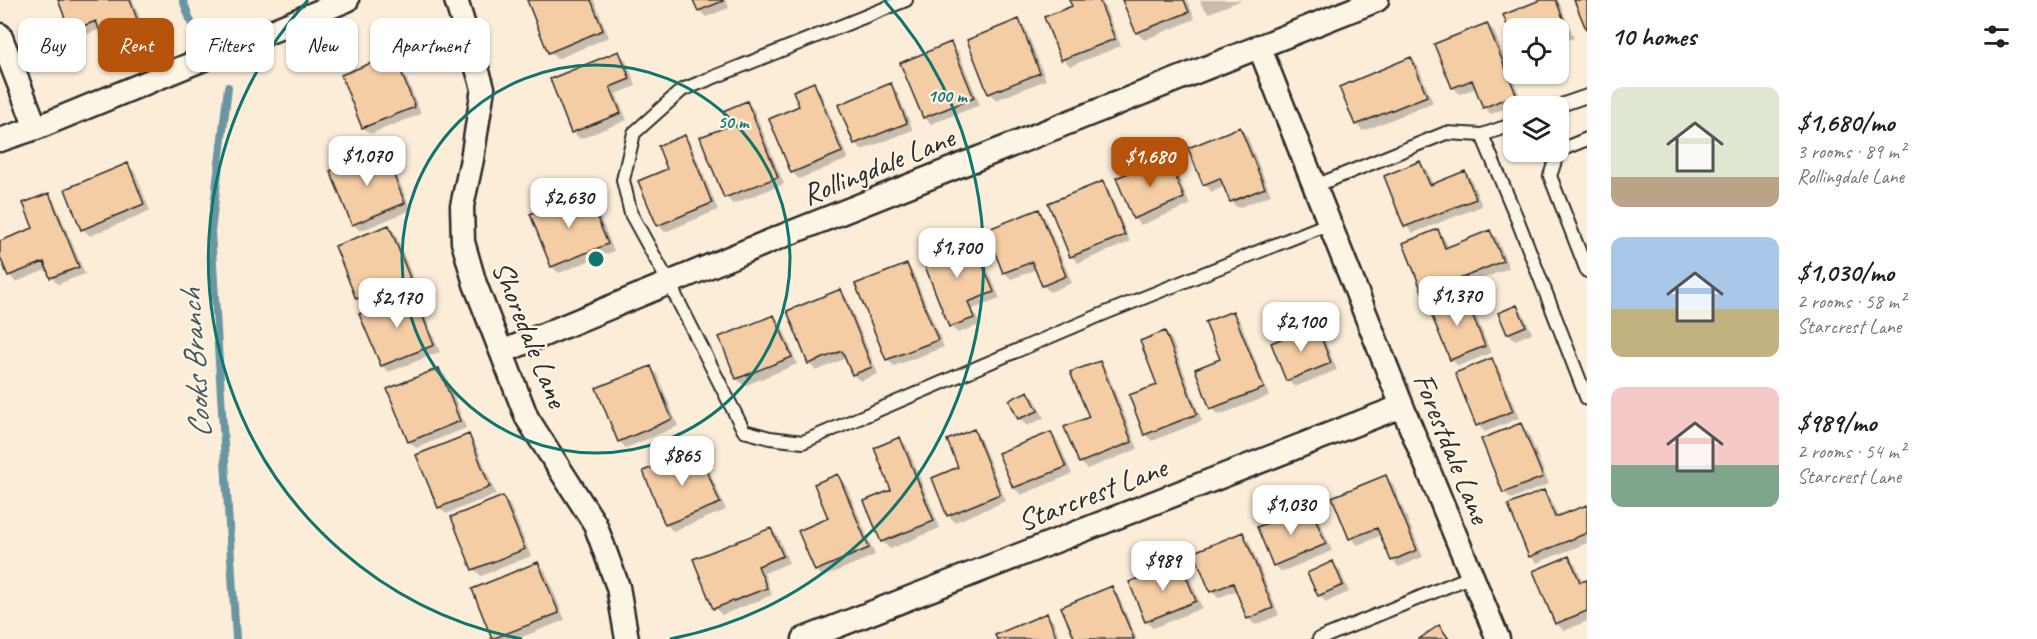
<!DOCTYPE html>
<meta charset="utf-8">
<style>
:root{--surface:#fff;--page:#f2f2f2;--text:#202124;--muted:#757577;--accent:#b45309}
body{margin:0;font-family:Caveat,sans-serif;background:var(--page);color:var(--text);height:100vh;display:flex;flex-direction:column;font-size:22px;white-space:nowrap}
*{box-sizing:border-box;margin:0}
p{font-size:20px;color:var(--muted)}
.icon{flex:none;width:33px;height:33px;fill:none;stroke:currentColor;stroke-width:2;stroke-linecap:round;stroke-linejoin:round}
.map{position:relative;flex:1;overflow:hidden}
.drawer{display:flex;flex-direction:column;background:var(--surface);width:450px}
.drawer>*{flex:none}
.hud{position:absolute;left:18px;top:18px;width:570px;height:54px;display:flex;gap:12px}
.tools{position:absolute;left:1503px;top:18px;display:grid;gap:12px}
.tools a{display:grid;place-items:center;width:66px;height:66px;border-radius:12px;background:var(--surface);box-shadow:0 2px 4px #0004;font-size:30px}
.price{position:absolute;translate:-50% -51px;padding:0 14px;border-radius:12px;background:#fff;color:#222;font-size:20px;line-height:39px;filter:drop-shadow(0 2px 3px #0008)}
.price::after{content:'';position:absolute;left:50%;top:36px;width:18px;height:14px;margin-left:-9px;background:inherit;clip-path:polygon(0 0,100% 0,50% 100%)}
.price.selected{background:var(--accent);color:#fff}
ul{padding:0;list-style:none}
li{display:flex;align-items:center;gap:18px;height:150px;padding:0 24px}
li span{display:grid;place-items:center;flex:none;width:168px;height:120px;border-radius:12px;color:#555}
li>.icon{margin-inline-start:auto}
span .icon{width:72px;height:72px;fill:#fffc;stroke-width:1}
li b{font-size:26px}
h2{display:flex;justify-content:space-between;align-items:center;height:72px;padding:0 24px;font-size:26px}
.pill{padding:0 21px;border-radius:12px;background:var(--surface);box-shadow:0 2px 4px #0004;font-size:21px;line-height:54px}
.pill.selected{background:var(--accent);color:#fff}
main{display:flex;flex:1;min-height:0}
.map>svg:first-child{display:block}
</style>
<main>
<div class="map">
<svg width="1587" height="639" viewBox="0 0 1587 639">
<rect width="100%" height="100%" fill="#fbedd8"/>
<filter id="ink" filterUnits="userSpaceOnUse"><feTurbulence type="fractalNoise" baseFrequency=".0167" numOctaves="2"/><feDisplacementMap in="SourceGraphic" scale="12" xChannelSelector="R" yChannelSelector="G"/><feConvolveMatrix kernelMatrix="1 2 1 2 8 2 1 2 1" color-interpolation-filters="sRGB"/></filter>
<g filter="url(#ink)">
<!-- shadow -->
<path fill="#0003" d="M 60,0 L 133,0 L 150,45 L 116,58 L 109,51 L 101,29 L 79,37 L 72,31 Z
M 530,0 L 594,0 L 609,37 L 557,59 L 550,52 Z
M 695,0 L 726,0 L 729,8 L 706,17 L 699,10 Z
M 1071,0 L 1102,0 L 1121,46 L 1070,66 L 1063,59 L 1046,18 L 1074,7 Z
M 1124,0 L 1187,0 L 1195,19 L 1144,40 L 1137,33 Z
M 1200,0 L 1242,0 L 1209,13 L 1202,6 Z
M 1544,0 L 1557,0 L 1560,4 L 1574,38 L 1558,44 L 1558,28 L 1514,28 L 1505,16 Z
M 1018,20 L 1025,27 L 1046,80 L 996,100 L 989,93 Z
M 1487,24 L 1494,31 L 1522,101 L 1491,114 L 1484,107 L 1476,88 L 1460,94 L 1453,87 Z
M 951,44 L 958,51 L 980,105 L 931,124 L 924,117 Z
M 619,53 L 626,60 L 636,86 L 616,94 L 627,120 L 580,139 L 573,132 L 552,80 Z
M 393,55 L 400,62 L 421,114 L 370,134 L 363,127 Z
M 1411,59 L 1418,66 L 1433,103 L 1363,131 L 1356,124 Z
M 813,84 L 820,91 L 848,159 L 799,179 L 792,172 Z
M 890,85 L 897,92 L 913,130 L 862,150 L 855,143 Z
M 747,103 L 754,110 L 784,184 L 733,204 L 726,197 L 702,138 L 731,127 Z
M 1240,129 L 1247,136 L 1271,195 L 1238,208 L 1231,202 L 1225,186 L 1212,192 L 1205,185 L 1190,149 Z
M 684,137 L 691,144 L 718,210 L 665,232 L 658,225 L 669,170 Z
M 383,151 L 390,158 L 411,210 L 360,231 L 353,224 Z
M 1167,159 L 1174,165 L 1190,205 L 1141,225 L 1134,218 Z
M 1420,163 L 1427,170 L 1433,185 L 1464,172 L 1471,179 L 1482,206 L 1413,233 L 1406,226 Z
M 128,165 L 135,172 L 150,211 L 90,236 L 83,229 Z
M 1102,183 L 1109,190 L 1130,242 L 1078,263 L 1071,256 Z
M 586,193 L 593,200 L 614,251 L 559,273 L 552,267 L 532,215 Z
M 49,195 L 55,202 L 85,274 L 58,284 L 51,277 L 48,269 L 16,282 L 9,275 L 0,253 L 0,242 L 34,229 Z
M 1038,211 L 1045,218 L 1072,283 L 1050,292 L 1043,285 L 1037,269 L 1011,279 L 1004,272 Z
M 388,226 L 395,233 L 416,285 L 364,306 L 357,299 L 336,247 Z
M 1437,231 L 1444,238 L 1449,248 L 1490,231 L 1497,238 L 1509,268 L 1431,300 L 1424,293 Z
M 971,238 L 978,245 L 1000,299 L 973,309 L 980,325 L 958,333 L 951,327 L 923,257 Z
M 906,265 L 913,272 L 944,347 L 894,366 L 887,359 L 857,285 Z
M 840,291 L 847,298 L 878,374 L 860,381 L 853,374 L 846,358 L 816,371 L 810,364 L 788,312 Z
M 412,294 L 419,301 L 440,352 L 389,372 L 382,366 Z
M 1464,296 L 1471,303 L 1491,353 L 1458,366 L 1451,359 Z
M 1516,306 L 1523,313 L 1532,333 L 1515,340 L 1508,333 Z
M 1233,313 L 1240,320 L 1269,396 L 1219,415 L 1212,408 Z
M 774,316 L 781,323 L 797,364 L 744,386 L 737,379 Z
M 1315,326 L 1322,333 L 1337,370 L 1295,387 L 1288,380 Z
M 1165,333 L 1172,340 L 1202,421 L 1152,441 L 1145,434 L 1159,385 Z
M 1492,360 L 1498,367 L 1519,418 L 1485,432 L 1478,425 Z
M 1099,362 L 1106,369 L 1138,449 L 1087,469 L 1080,462 L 1091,418 Z
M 650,367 L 657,374 L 678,426 L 626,448 L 619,441 Z
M 439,370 L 446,376 L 466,428 L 416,448 L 409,441 Z
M 1028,392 L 1035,399 L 1044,418 L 1027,426 L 1020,419 L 1011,400 Z
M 1521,425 L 1528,432 L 1549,484 L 1511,499 L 1504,492 Z
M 973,431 L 980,438 L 1006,501 L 955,522 L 948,515 L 960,468 Z
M 1051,434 L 1058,441 L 1072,474 L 1021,495 L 1014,488 Z
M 468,436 L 475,443 L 496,494 L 446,514 L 439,507 Z
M 900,439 L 907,446 L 940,528 L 890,549 L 883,542 L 866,501 L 893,491 Z
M 698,451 L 704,458 L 726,510 L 673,531 L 666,524 Z
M 838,476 L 845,483 L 875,555 L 823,577 L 816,570 Z
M 1386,477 L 1393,484 L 1423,557 L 1399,567 L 1392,560 L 1382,535 L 1358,545 L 1351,538 Z
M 1544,492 L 1551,499 L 1559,518 L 1587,506 L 1587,543 L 1537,563 L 1530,556 Z
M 503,498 L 510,505 L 531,556 L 481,576 L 474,569 Z
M 1310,507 L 1317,514 L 1332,551 L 1281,572 L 1274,565 Z
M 771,529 L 778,536 L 789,563 L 764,573 L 772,595 L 722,615 L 715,608 L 695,560 Z
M 1242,534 L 1249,541 L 1279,615 L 1255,625 L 1248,618 L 1237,590 L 1218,598 L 1212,591 Z
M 1569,558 L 1576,565 L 1583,583 L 1587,581 L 1587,621 L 1564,631 L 1557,624 L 1535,572 Z
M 538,563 L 545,570 L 565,620 L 517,639 L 494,639 L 473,589 Z
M 1180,563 L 1187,570 L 1202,608 L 1153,628 L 1146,621 Z
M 1333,563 L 1340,570 L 1349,592 L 1326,602 L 1319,595 Z
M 1111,588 L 1118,595 L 1137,639 L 1076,639 Z
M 1047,615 L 1054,622 L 1060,639 L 998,639 Z"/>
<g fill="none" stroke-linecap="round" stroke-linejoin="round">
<!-- stream -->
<path stroke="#6996a2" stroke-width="8" d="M 183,0 L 192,25
M 228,87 L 211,232 L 236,639"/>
</g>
<!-- building -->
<path fill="#f5cda4" stroke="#2b2b2b" stroke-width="1.5" d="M 58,0 L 130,0 L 144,38 L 108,52 L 96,21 L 70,31 Z
M 527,0 L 591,0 L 603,30 L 548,53 Z
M 693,0 L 723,0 L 723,1 L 698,11 Z
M 1069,0 L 1099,0 L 1115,39 L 1061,60 L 1044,17 L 1072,6 Z
M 1122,0 L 1184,0 L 1189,12 L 1136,33 Z
M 1540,0 L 1556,0 L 1568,31 L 1558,34 L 1558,28 L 1514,28 L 1514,42 L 1503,15 Z
M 1574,0 L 1587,0 L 1587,29 L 1586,29 Z
M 1019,19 L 1040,73 L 988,94 L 967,40 Z
M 1487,23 L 1516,94 L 1483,108 L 1472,80 L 1452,88 L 1434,44 Z
M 951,42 L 974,98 L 923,118 L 900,63 Z
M 619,51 L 630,79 L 610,87 L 621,113 L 571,133 L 550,79 Z
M 394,54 L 415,107 L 362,128 L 341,75 Z
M 1411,57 L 1427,96 L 1355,125 L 1339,87 Z
M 814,82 L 842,152 L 791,173 L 769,119 L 799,106 L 793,91 Z
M 891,83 L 907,123 L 854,144 L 838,105 Z
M 747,101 L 778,177 L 724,198 L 700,137 L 729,126 L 723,111 Z
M 1240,127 L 1265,188 L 1230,202 L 1220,178 L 1203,185 L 1188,148 Z
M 685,135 L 712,203 L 657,226 L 638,181 L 667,169 L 658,146 Z
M 383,149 L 405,203 L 352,225 L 330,171 Z
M 1168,157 L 1184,198 L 1133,219 L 1116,178 Z
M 1420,161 L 1430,185 L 1465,171 L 1476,199 L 1404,227 L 1384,176 Z
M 128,163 L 144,204 L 81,230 L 65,189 Z
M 1103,181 L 1125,235 L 1070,257 L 1048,203 Z
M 586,191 L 608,244 L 551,267 L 530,214 Z
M 49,193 L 79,267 L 50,278 L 44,262 L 8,276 L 0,257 L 0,241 L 33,228 L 23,203 Z
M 1039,209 L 1066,276 L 1042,286 L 1032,262 L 1003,273 L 986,230 Z
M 389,225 L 410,278 L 356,299 L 335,246 Z
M 1438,229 L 1445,248 L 1490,230 L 1503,261 L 1423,294 L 1403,243 Z
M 971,236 L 994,292 L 968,302 L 974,318 L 949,327 L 921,256 Z
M 907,264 L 938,340 L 886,360 L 855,284 Z
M 841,289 L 872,367 L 852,375 L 842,351 L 808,364 L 787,311 Z
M 413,292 L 434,345 L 381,366 L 359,314 Z
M 1464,294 L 1485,346 L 1450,360 L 1429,309 Z
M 1517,305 L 1526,326 L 1507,334 L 1498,313 Z
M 1233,311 L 1264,388 L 1210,409 L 1195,369 L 1220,359 L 1205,322 Z
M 774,315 L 792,357 L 736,379 L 719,337 Z
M 1316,324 L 1331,363 L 1286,381 L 1271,343 Z
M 1165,331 L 1197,414 L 1144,435 L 1129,395 L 1157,385 L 1140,341 Z
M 1492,358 L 1513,411 L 1476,426 L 1455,373 Z
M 1100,361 L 1132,442 L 1079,463 L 1064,427 L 1089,417 L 1070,372 Z
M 651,366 L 672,419 L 618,442 L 596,388 Z
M 439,368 L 460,421 L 408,442 L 387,389 Z
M 1028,391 L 1038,411 L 1018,419 L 1009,400 Z
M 1521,423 L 1543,477 L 1503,493 L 1481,439 Z
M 974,429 L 1000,494 L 947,516 L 932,478 L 958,467 L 947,440 Z
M 1051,432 L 1066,467 L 1013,488 L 998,453 Z
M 469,434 L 490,487 L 438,508 L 416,455 Z
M 900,437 L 934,521 L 881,542 L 864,501 L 891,490 L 874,448 Z
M 698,449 L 720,503 L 665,525 L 643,471 Z
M 838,474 L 869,548 L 815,571 L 798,531 L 828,518 L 814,484 Z
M 1386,475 L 1417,550 L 1391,561 L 1377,528 L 1349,539 L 1332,497 Z
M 1544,490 L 1555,517 L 1587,505 L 1587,533 L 1529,557 L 1508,505 Z
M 503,496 L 525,549 L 472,570 L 451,517 Z
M 1310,506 L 1326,544 L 1273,566 L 1257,527 Z
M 771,528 L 783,556 L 758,566 L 767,588 L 713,609 L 693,559 Z
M 1243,532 L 1273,608 L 1247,619 L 1233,583 L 1210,592 L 1194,552 Z
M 1569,556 L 1580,582 L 1587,580 L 1587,611 L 1555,624 L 1533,571 Z
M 1180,561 L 1196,601 L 1145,622 L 1129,582 Z
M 1333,561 L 1343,585 L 1318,596 L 1307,573 Z
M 538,562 L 559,613 L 492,639 L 472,589 Z
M 1112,586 L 1134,639 L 1075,639 L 1061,607 Z
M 1047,613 L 1057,639 L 997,639 L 995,635 Z
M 1439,625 L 1449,639 L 1419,639 Z"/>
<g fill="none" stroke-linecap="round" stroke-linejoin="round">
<defs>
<path id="service" d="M 906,0 L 682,90 L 634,133 L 623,180 L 631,214 L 669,283 L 744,431 L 770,438 L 803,442 L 1103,314 L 1330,223
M 1558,106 L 1587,96
M 1482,135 L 1516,216 L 1587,399
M 1558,151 L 1587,139
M 1558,152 L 1550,176 L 1587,271
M 1315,186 L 1446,133 L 1482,135 L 1514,124
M 1319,639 L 1472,576"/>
<path id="minor" d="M 456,0 L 483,88 L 472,159 L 462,206 L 463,242 L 475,284 L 527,418 L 595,524 L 618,587 L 627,639
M 0,35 L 36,128
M 1259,46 L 1402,406 L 1498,639
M 0,140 L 36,128 L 347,0
M 502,352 L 780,237 L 1377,0
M 804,639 L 1402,406"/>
</defs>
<!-- service casing -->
<use href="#service" stroke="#2b2b2b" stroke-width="16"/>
<!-- minor casing -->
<use href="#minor" stroke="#2b2b2b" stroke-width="27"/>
<!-- service -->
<use href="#service" stroke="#fcf5e5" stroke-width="12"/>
<!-- minor -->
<use href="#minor" stroke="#fcf5e5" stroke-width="22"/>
</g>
</g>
<!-- distance rings -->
<g fill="none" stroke="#0f766e" stroke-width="3">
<circle cx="596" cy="259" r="194"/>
<path d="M522 639A387 387 0 0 1 308 0M884 0A387 387 0 0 1 670 639"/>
</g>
<g text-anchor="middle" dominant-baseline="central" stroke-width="4.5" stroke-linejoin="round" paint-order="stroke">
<!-- street labels -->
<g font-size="30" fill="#2b2b2b" stroke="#fcf5e5">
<text transform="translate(878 166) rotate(-22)">Rollingdale Lane</text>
<text transform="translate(530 334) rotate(68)">Shoredale Lane</text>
<text transform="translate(1452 448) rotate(68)">Forestdale Lane</text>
<text transform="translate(1092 494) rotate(-21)">Starcrest Lane</text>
</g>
<!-- water labels -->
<g font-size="32" font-style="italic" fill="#45585d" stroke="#fcf5e5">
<text transform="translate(195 364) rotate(-94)">Cooks Branch</text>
</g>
</g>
<circle cx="596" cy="259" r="9" fill="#0f766e" stroke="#fcf5e5" stroke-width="3"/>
<g font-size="18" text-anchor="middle" font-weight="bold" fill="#0f766e" stroke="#fcf5e5" stroke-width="4.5" stroke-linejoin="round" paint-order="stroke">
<text x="947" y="102">100 m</text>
<text x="733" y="128">50 m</text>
</g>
</svg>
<div class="tools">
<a><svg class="icon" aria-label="locate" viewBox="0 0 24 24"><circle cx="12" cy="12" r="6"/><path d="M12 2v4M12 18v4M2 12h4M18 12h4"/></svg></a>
<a><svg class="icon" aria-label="layers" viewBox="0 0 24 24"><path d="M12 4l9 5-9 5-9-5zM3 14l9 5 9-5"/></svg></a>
</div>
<b class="price" style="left:367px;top:187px">$1,070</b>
<b class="price selected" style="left:1150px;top:188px">$1,680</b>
<b class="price" style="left:569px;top:229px">$2,630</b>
<b class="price" style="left:957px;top:279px">$1,700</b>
<b class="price" style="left:1457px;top:327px">$1,370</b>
<b class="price" style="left:397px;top:329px">$2,170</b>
<b class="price" style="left:1301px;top:353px">$2,100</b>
<b class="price" style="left:682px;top:487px">$865</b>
<b class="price" style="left:1291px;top:536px">$1,030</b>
<b class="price" style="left:1163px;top:592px">$989</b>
<div class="hud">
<a class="pill">Buy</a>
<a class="pill selected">Rent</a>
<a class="pill">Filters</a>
<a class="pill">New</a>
<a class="pill">Apartment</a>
</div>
</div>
<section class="drawer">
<h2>10 homes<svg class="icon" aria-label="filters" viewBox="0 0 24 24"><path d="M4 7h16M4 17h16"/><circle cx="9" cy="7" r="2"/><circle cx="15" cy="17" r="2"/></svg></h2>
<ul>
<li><span style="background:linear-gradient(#dfe7d0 75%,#b9a48a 0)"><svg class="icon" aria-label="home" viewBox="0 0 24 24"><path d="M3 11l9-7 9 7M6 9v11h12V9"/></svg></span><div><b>$1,680/mo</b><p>3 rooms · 89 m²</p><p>Rollingdale Lane</p></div></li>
<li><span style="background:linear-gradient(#a9c7e8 60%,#c2b280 0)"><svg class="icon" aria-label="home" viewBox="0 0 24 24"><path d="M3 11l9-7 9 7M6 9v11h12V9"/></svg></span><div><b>$1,030/mo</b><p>2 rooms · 58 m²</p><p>Starcrest Lane</p></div></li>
<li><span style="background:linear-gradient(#f6c9c9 65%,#7fa58c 0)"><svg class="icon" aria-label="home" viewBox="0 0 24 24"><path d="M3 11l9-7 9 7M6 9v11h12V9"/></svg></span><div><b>$989/mo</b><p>2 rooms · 54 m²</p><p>Starcrest Lane</p></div></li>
</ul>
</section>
</main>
